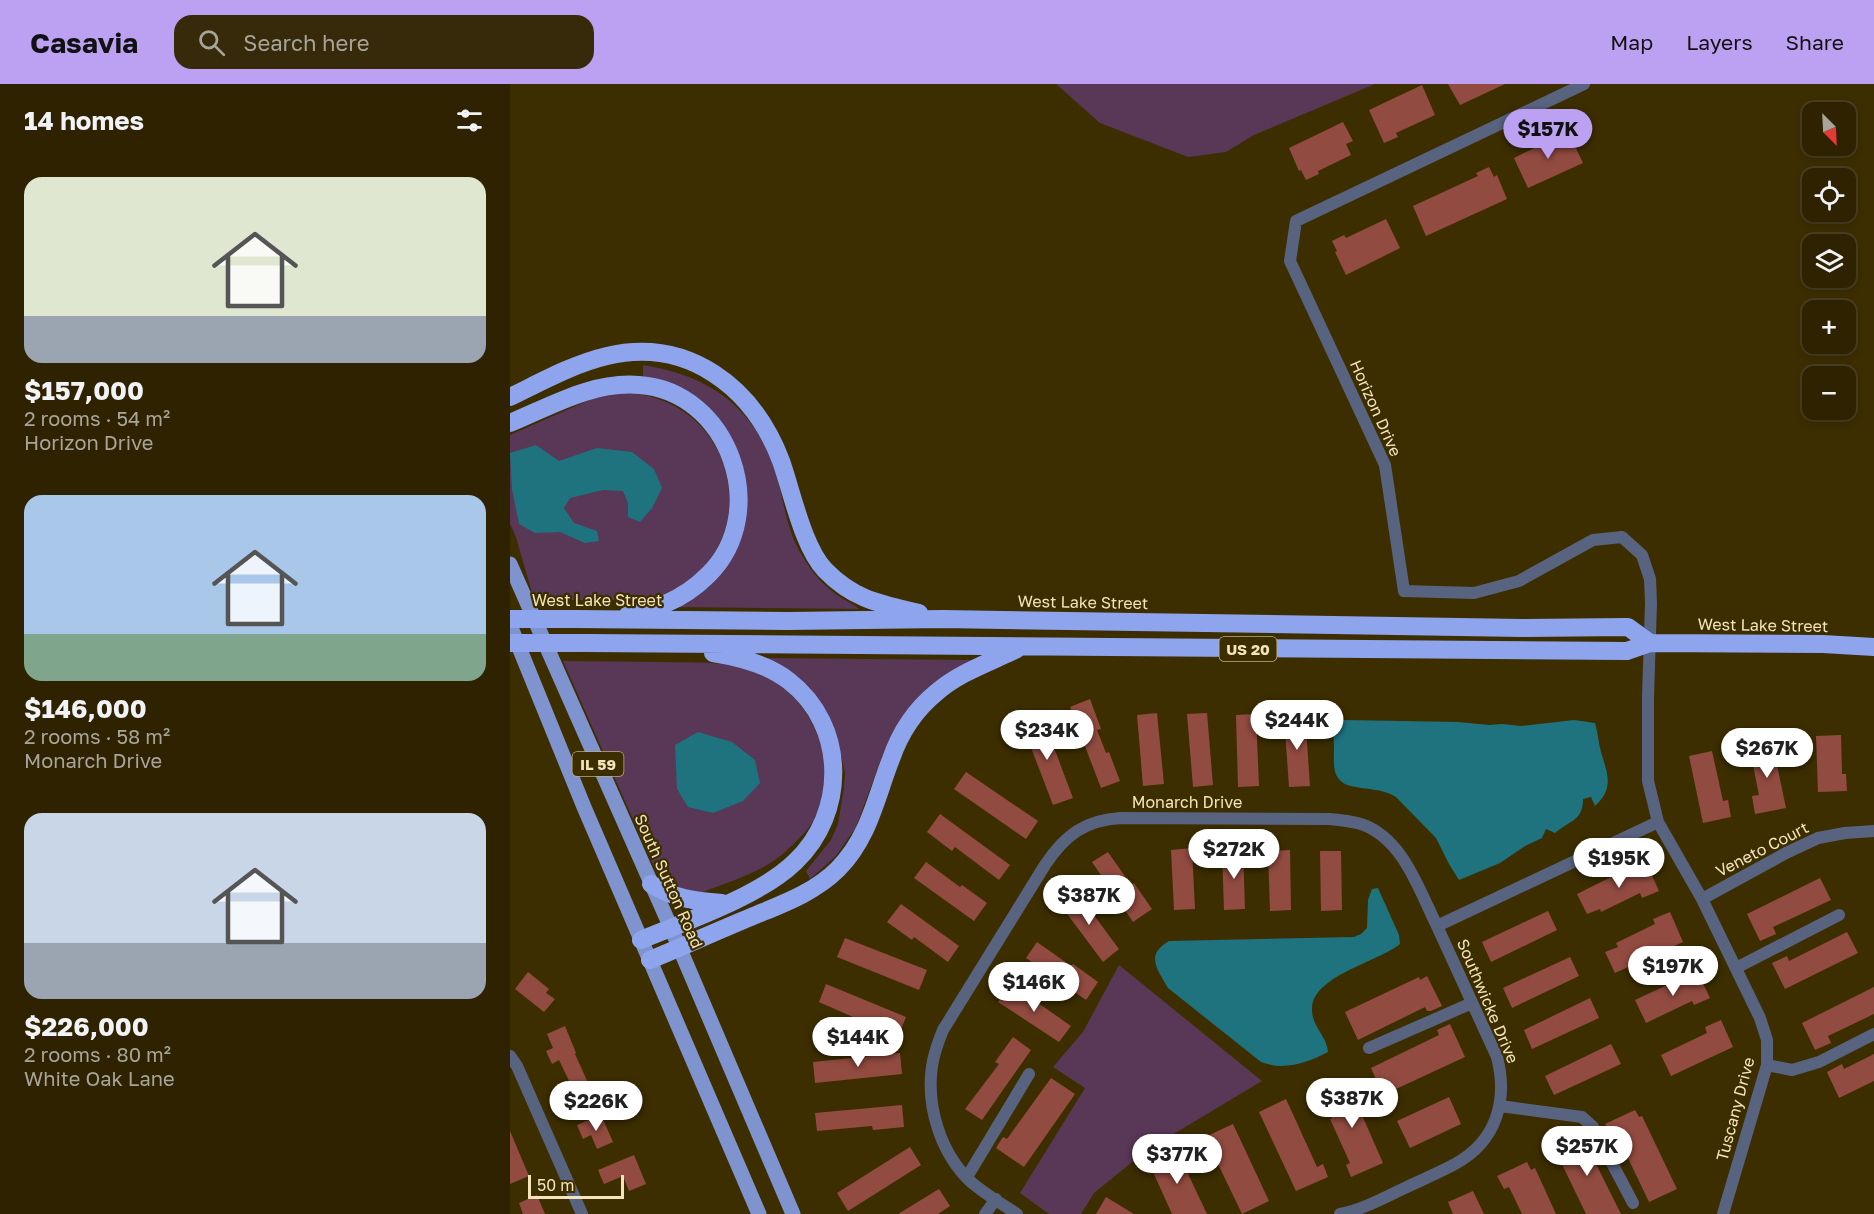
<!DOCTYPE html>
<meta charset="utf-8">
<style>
:root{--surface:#2e2200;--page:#362a0a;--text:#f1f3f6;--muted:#a7a499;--line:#493f22;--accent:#bca0f2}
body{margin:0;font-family:"Golos Text",sans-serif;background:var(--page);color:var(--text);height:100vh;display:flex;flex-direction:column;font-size:22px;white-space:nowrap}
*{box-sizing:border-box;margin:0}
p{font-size:20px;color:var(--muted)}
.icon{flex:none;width:33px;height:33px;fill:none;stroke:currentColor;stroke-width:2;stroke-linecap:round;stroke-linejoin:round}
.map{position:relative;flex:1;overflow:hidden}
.panel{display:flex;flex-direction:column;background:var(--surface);width:510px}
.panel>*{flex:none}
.needle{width:39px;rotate:156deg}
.controls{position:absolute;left:1292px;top:18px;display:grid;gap:12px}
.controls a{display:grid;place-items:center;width:54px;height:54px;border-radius:12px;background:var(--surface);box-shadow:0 3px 9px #0003,0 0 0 2px var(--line);font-size:30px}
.scale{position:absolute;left:18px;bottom:15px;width:96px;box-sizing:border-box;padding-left:6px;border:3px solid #f3e4bc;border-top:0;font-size:16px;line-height:21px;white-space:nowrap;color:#f3e4bc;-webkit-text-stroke:4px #3d2e00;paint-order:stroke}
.price{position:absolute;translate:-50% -51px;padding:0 14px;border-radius:21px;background:#fff;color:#222;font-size:20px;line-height:39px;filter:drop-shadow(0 2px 3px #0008)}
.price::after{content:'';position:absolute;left:50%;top:36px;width:18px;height:14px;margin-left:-9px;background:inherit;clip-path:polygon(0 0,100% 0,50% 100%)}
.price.on{background:var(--accent);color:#111}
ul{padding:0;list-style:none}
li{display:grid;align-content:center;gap:12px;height:318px;padding:0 24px}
li span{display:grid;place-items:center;height:186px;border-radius:18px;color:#555}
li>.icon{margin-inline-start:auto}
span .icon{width:108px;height:108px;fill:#fffc;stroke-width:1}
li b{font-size:26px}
h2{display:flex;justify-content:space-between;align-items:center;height:72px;padding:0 24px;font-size:26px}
header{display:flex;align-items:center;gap:36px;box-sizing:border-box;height:84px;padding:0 30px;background:var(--accent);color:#111}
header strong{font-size:28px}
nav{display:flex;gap:33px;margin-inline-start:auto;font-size:21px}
.search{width:420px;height:54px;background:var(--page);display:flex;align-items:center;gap:15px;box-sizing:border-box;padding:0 21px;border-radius:18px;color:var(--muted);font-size:22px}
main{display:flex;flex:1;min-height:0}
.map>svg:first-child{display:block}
</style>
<header>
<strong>Casavia</strong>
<div class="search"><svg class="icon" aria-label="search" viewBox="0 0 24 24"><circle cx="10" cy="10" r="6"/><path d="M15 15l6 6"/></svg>Search here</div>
<nav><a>Map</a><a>Layers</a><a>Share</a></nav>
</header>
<main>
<section class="panel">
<h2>14 homes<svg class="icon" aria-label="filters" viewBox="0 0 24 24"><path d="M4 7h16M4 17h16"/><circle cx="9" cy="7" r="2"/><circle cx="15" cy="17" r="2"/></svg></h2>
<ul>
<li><span style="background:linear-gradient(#dfe7d0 75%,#9aa5b1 0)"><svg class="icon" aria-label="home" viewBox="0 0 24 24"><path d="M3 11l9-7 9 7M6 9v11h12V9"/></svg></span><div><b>$157,000</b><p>2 rooms · 54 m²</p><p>Horizon Drive</p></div></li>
<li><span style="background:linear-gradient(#a9c7e8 75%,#7fa58c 0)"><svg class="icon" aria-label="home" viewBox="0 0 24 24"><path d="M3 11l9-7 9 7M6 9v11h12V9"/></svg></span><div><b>$146,000</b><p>2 rooms · 58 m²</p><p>Monarch Drive</p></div></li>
<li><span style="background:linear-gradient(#c9d6e8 70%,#9aa5b1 0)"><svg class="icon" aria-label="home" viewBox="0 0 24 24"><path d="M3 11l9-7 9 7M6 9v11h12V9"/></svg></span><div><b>$226,000</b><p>2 rooms · 80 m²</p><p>White Oak Lane</p></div></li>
</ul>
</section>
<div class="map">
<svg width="1364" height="1130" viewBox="0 0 1364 1130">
<rect width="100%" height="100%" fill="#3d2e00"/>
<!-- green -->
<path fill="#593756" d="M 546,0 L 865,0 L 744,51 L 716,68 L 678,73 L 590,39 Z
M 133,281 C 198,291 243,322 265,386 C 274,416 276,447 293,473 C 302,489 315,503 330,513 C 336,517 345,521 349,525 L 164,523 L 196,503 L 235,396 L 231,376 L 223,356 L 211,337 L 195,321 L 173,305 L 152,297 L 133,293 Z
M 115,309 C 226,313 260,458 161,507 C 137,518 114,516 89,516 C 67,516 46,516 24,516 L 6,453 L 0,440 L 0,351 L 84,314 Z
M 257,574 L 462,576 L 383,647 L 373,670 L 346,743 L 326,772 L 300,795 L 296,787 L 321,756 L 328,740 L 334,704 L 335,689 L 332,675 L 325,649 Z
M 53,577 C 86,577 120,578 153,578 C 186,579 222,576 252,590 C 301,613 332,680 307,730 C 300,745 287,757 275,768 C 253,788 221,797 193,808 C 175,811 156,803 146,787 Z
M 609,881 L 752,997 L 637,1066 L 584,1109 L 571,1130 L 539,1130 L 510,1109 L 575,1004 L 543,983 L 573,948 Z"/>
<!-- water -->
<path fill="#1f737f" d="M 26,361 L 49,377 L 87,364 L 122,368 L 144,385 L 152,404 L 142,424 L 130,438 L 118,433 L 118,419 L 113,407 L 93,406 L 60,414 L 54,424 L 64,439 L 87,447 L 89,457 L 75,459 L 50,448 L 25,449 L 9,440 L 2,405 L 0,369 Z
M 833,636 L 948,638 L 979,641 L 992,640 L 1011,642 L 1064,636 L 1085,639 C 1088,648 1088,658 1091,668 C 1097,689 1105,704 1085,722 L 1081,713 L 1073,715 C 1073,737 1060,736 1045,749 L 1036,745 L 1032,754 L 1015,762 L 990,779 L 949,796 L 939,780 L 926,754 L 886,713 C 871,704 857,706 841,702 C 821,697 824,680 824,664 C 824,656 823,649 823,641 Z
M 188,648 L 222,658 L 245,676 L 250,699 L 233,717 L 203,729 L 178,723 L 167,705 L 165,661 Z
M 868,804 L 889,851 L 890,860 C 868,878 801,892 802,926 C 802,943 817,952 818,968 C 797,979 774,987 751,978 L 658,904 C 647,885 635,871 659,857 L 844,853 L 851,850 L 857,844 L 858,816 L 862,805 Z"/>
<!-- building -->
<path fill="#924b40" d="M 938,0 L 995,0 L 950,21 Z
M 912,1 L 925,31 L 886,49 L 888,53 L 874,59 L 859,26 Z
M 833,38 L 843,57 L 836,60 L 841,71 L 808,87 L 809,90 L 796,96 L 791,86 L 789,87 L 779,64 Z
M 1055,49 L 1059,57 L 1062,56 L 1073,79 L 1018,104 L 1004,74 Z
M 979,83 L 984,93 L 987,91 L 997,115 L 916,152 L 903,122 L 968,92 L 966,89 Z
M 876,135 L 890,164 L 836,191 L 825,168 L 827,167 L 822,157 L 834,151 L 836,154 Z
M 580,615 L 591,645 L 587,646 L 596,669 L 599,668 L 610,697 L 591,704 L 560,623 Z
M 647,629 L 654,700 L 633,702 L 627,631 Z
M 697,629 L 703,701 L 683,703 L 677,630 Z
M 746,630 L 749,702 L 728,703 L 726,631 Z
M 795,630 L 800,702 L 779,703 L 774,632 Z
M 532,632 L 563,714 L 543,721 L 512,640 Z
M 1331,651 L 1332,690 L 1336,690 L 1337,707 L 1308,708 L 1306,652 Z
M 1262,657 L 1276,724 L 1245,730 L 1242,712 L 1249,711 L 1239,661 Z
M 1202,667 L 1213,717 L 1218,716 L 1221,733 L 1193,739 L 1179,672 Z
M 456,688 L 528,737 L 516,755 L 444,705 Z
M 430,730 L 500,781 L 489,796 L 445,763 L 442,767 L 417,748 Z
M 682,764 L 685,825 L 664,826 L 661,766 Z
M 733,765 L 735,825 L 714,826 L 712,766 Z
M 780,766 L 781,826 L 760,827 L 758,767 Z
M 810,767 L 831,767 L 832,826 L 811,827 Z
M 598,768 L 621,801 L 624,799 L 642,825 L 623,838 L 582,778 Z
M 1135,776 L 1149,807 L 1132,814 L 1130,809 L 1091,828 L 1090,825 L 1077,830 L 1067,810 Z
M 416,778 L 450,803 L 452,801 L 477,819 L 464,837 L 404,794 Z
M 1310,794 L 1321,816 L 1263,843 L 1266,850 L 1250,857 L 1237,830 Z
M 566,807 L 609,865 L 593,878 L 549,819 Z
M 391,820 L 449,862 L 438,878 L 404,853 L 402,856 L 377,838 Z
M 1038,827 L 1047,846 L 981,878 L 972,858 Z
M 1160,828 L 1173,858 L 1105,889 L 1095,868 L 1108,863 L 1106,859 L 1145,840 L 1143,835 Z
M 1337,848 L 1348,869 L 1275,905 L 1262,879 L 1277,872 L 1279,877 Z
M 335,854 L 417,886 L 409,906 L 327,873 Z
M 527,858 L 561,882 L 563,880 L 588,898 L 576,916 L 516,874 Z
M 1060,873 L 1069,892 L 1002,924 L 993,904 Z
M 1187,887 L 1200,914 L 1184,921 L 1182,917 L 1136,939 L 1125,916 Z
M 18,888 L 39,905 L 36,909 L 45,915 L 34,928 L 5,905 Z
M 917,892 L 932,922 L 921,927 L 917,927 L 915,923 L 848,956 L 835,928 L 909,893 L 910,896 Z
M 316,900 L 396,933 L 388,953 L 309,918 Z
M 501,900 L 561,942 L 549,958 L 488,918 Z
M 1364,903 L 1364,930 L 1318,952 L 1321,959 L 1305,966 L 1292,939 Z
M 1080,914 L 1089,934 L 1022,965 L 1014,946 Z
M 1211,936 L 1223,963 L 1161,992 L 1151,971 L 1197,949 L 1195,943 Z
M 940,940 L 955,973 L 873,1011 L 861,984 L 929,951 L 927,946 Z
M 55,942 L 66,969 L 65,970 L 79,1001 L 86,998 L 91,1009 L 60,1023 L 54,1009 L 63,1005 L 49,976 L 42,980 L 36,967 L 43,964 L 37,950 Z
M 503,953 L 521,966 L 472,1036 L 455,1025 L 489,980 L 485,978 Z
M 1101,960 L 1111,980 L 1044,1011 L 1035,992 Z
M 390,969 L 392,990 L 305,999 L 303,978 Z
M 1364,970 L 1364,997 L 1329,1014 L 1317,988 L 1332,980 L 1334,985 Z
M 541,994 L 565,1010 L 514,1083 L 486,1064 L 493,1053 L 497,1055 Z
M 837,997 L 873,1079 L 841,1093 L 836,1081 L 840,1079 L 820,1035 L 822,1035 L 811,1009 Z
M 939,1013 L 951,1040 L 900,1064 L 887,1037 Z
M 776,1015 L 807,1083 L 813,1080 L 818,1093 L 786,1107 L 749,1028 Z
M 392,1021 L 394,1043 L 363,1046 L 362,1042 L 307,1047 L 305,1029 Z
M 1125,1026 L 1129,1033 L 1132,1032 L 1167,1105 L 1139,1118 L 1107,1051 L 1102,1053 L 1095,1040 Z
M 91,1031 L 103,1058 L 87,1065 L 81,1051 L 73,1055 L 67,1041 Z
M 723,1040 L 759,1117 L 732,1130 L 695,1053 Z
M 0,1047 L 19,1092 L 0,1100 Z
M 1077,1049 L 1083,1062 L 1078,1064 L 1111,1130 L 1076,1130 L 1048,1072 L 1052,1070 L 1048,1063 Z
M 400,1063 L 411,1081 L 338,1127 L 327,1109 Z
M 667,1066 L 679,1092 L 697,1130 L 662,1130 L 639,1079 Z
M 124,1071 L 136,1100 L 119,1107 L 113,1092 L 94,1100 L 88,1086 Z
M 1017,1078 L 1021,1086 L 1025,1084 L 1046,1130 L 1012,1130 L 999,1103 L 994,1105 L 987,1092 Z
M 429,1105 L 440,1122 L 428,1130 L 388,1130 Z
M 963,1107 L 974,1130 L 943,1130 L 938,1118 Z
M 27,1111 L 35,1130 L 13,1130 L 9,1119 Z
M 596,1113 L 624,1130 L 586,1130 Z"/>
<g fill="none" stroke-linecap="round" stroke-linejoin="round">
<!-- street -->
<path stroke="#586380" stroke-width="12" d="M 1074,0 L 786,137 L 780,177 L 875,381 L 894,507 L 964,509 L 1009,497 L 1083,456 L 1112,453 L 1132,471 L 1140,495 L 1141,519 L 1138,613 L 1138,697 L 1148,738 L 1192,815 L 1250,934 L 1257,956 L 1257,981 L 1213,1130
M 1192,815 L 1276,769 L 1308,754 L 1335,749 L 1364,747
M 1226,884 L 1329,831
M 859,964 L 962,919
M 0,972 L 7,982 L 72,1130
M 1257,981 L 1282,986 L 1309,978 L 1364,950
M 990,1022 L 1072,1033 L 1083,1043 L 1123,1119
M 457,1093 L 519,990
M 475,1130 L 486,1115
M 507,1130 C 492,1120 475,1110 461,1098 C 431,1070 416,1023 422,982 C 424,970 428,958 433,946 L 535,781 C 555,751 575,736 611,734 L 819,735 C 830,736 841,737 851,740 C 893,754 909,806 927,842 L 1148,738
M 830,1130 C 855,1125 877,1112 899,1102 C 914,1095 930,1088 945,1080 C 987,1057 998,1016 987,973 L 927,842"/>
<!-- primary -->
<path stroke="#7f93cf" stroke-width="15" d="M 0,480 L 161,844 L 283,1130
M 0,541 L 74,723 L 249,1130"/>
<!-- highway -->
<path stroke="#8ea5ee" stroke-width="18" d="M 0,313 C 31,298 63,280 97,272 C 178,253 243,303 271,377 C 282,408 293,463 315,486 C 344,516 371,520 409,529
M 0,339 C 41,322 83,297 129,301 C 219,307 262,428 198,491 C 187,502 171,513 157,519 C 144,524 131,525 118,531
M 64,535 L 278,537 L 433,535 L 1012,544 L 1118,543 L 1140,559
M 75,559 L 1117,567 L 1140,559 L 1313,560 L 1364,563
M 141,800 C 164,815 186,817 212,819
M 131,856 C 177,837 250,812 285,778 C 337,729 337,642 279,597 C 258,580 229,573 203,569
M 140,876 C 174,862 207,847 241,833 C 272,820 304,809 328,785 C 359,754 366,713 381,675 C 390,649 406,625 427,608 C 450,588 481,578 507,565"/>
<!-- highway-bridge -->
<path stroke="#8ea5ee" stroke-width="18" d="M 0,535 L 64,535
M 0,559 L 75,559"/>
</g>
<g text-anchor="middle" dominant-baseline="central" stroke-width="4.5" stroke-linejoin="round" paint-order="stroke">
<!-- shield labels -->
<g fill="#3d2e00" stroke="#bcad84" stroke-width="1.5">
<rect x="709.5" y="553" width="57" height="24" rx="4.5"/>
<rect x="62.5" y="668" width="51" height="24" rx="4.5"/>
</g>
<g font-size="15" font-weight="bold" fill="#f3e4bc">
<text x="738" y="565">US 20</text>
<text x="88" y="680">IL 59</text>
</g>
<!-- street labels -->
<g font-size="16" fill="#f3e4bc" stroke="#3d2e00">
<text transform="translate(866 324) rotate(66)">Horizon Drive</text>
<text x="87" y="516">West Lake Street</text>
<text transform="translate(573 518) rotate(1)">West Lake Street</text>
<text transform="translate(1253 541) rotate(1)">West Lake Street</text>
<text x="677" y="718">Monarch Drive</text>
<text transform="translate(1252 765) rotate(-27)">Veneto Court</text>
<text transform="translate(159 797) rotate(66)">South Sutton Road</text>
<text transform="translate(978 917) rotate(67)">Southwicke Drive</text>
<text transform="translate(1225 1025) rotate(-75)">Tuscany Drive</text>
</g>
</g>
</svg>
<div class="controls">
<a><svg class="needle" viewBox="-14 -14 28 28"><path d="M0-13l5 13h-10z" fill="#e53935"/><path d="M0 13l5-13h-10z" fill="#a7a499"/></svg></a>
<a><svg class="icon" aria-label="locate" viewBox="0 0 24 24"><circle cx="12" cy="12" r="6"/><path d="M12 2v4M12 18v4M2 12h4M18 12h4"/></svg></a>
<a><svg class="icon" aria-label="layers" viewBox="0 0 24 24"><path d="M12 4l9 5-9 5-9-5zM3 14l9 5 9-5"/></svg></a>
<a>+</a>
<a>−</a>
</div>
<div class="scale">50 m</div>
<b class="price on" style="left:1038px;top:76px">$157K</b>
<b class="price" style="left:787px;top:667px">$244K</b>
<b class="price" style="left:537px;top:677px">$234K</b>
<b class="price" style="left:1257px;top:695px">$267K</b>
<b class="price" style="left:724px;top:796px">$272K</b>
<b class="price" style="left:1109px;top:805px">$195K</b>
<b class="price" style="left:579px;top:842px">$387K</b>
<b class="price" style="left:1163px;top:913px">$197K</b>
<b class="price" style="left:524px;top:929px">$146K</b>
<b class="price" style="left:348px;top:984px">$144K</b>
<b class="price" style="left:842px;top:1045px">$387K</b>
<b class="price" style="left:86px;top:1048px">$226K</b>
<b class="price" style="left:1077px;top:1093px">$257K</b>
<b class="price" style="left:667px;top:1101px">$377K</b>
</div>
</main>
